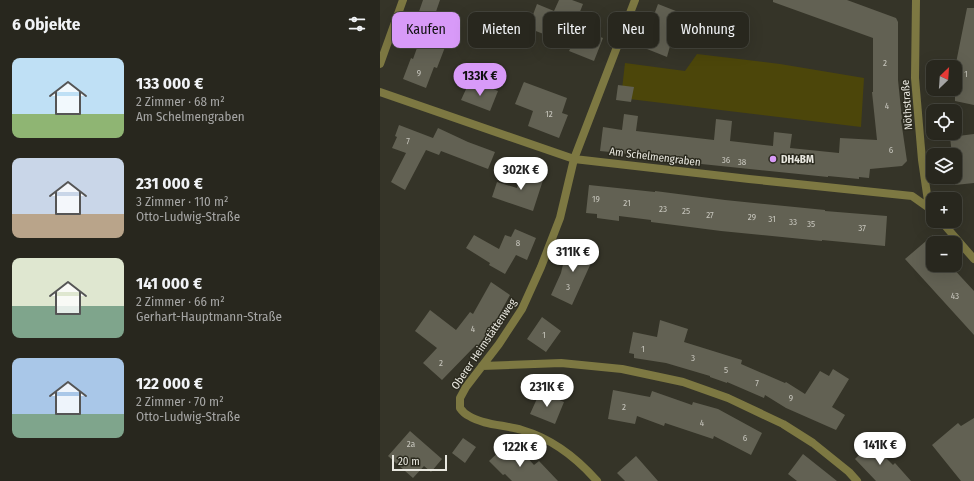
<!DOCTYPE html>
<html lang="de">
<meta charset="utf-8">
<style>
:root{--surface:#28271e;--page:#302f27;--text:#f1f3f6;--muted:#a5a5a4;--line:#44443c;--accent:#d89af8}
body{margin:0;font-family:"Fira Sans Condensed",sans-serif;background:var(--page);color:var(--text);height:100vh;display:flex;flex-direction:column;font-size:15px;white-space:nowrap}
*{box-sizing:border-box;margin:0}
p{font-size:13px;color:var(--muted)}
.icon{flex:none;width:22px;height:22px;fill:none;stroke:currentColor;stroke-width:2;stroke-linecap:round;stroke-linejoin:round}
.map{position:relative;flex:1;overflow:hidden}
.sheet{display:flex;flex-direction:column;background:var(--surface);width:380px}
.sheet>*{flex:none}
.hud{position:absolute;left:12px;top:12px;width:380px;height:36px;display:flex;gap:8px}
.needle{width:26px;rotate:25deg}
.buttons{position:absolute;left:546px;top:60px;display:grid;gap:8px}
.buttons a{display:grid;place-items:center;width:36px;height:36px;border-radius:8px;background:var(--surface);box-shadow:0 4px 16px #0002,0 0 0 1px var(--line);font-size:20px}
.scale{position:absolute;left:12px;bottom:10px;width:55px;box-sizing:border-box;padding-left:4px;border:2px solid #e9e8e0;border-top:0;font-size:11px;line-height:14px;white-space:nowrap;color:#e9e8e0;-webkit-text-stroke:3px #2b2a1e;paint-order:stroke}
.price{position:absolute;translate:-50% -34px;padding:0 9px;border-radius:14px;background:#fff;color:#222;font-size:13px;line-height:26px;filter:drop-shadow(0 1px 2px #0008)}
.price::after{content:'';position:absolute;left:50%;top:24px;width:12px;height:9px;margin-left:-6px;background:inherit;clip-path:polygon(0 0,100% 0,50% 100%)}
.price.on{background:var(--accent);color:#111}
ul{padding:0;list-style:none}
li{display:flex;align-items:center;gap:12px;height:100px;padding:0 12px}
li span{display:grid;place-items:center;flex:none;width:112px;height:80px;border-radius:8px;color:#555}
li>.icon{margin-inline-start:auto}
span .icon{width:48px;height:48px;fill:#fffc;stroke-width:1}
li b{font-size:17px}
h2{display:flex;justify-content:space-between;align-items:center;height:48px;padding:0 12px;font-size:17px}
.pill{padding:0 14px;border-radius:8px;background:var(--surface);box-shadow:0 4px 16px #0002,0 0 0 1px var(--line);font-size:14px;line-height:36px}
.pill.on{background:var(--accent);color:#111}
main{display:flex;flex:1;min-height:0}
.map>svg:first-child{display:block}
</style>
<main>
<section class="sheet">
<h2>6 Objekte<svg class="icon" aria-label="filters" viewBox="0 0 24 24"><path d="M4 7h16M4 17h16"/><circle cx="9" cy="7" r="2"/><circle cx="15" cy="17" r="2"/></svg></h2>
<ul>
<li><span style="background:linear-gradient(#bfe0f5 70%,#8fb573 0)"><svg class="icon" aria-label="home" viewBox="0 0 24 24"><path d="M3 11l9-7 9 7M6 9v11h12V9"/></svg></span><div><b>133 000 €</b><p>2 Zimmer · 68 m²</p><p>Am Schelmengraben</p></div></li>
<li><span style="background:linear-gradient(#c9d6e8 70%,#b9a48a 0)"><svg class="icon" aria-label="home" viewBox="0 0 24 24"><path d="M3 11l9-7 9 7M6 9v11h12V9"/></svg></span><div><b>231 000 €</b><p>3 Zimmer · 110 m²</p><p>Otto-Ludwig-Straße</p></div></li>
<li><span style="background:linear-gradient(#dfe7d0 60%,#7fa58c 0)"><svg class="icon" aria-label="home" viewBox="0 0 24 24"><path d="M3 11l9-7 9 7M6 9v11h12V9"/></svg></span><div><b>141 000 €</b><p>2 Zimmer · 66 m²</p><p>Gerhart-Hauptmann-Straße</p></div></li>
<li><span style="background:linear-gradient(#a9c7e8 70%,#7fa58c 0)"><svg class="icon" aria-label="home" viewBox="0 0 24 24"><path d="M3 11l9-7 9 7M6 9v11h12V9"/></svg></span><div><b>122 000 €</b><p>2 Zimmer · 70 m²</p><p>Otto-Ludwig-Straße</p></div></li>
</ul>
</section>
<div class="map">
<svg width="594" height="481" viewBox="0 0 594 481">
<rect width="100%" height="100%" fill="#353428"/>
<!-- green -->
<path fill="#4c460a" d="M 317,54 L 400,64 L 484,78 L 481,127 L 241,98 L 245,63 L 305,71 Z"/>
<!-- building -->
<path fill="#626153" d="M 43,0 L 60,0 L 50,29 L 35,23 Z
M 179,0 L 192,0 L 203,4 L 194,27 L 223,38 L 214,61 L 189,51 L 192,45 L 148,28 L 157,4 L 174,11 Z
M 393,0 L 467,0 L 516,18 L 518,22 L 518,80 L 522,119 L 521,120 L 527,161 L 522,166 L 490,169 L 489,178 L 479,177 L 479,179 L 448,176 L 448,177 L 283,160 L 260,157 L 261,155 L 220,151 L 223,127 L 242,130 L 244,114 L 258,116 L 256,131 L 334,140 L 336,119 L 352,121 L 350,141 L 393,146 L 394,132 L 412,134 L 410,148 L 459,153 L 460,138 L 497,140 L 492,92 L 493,92 L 493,38 L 393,2 Z
M 278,4 L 306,15 L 293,48 L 290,46 L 287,57 L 262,47 Z
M 587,8 L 594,8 L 594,105 L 575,101 L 575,68 Z
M 42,34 L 67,42 L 57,68 L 54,67 L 46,88 L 23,79 L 31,58 L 33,59 Z
M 144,82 L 187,98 L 182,113 L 188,115 L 179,138 L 148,126 L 153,111 L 135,104 L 143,84 Z
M 98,83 L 118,91 L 110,111 L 81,100 L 87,87 L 95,89 Z
M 238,85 L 254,87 L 251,102 L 236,100 Z
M 19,125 L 53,138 L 58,128 L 88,142 L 115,152 L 108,169 L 61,151 L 59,155 L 46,150 L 25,190 L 11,182 L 26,153 L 12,148 L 17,137 L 15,136 Z
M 594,134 L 594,183 L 575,185 L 574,177 L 575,155 L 572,155 L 570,137 Z
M 143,170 L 164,177 L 153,211 L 112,197 L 117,182 L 137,188 Z
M 209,185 L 275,192 L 275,191 L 345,200 L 445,210 L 445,211 L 507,216 L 505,246 L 442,240 L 442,241 L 341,231 L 271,222 L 271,220 L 239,216 L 239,221 L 217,218 L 217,214 L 206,213 Z
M 135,229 L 156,238 L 147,260 L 136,255 L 125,274 L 109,265 L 110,263 L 86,248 L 94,235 L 119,249 L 125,235 L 131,237 Z
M 553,235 L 553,265 L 570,265 L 594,291 L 594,335 L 525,259 Z
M 188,243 L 202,246 L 202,249 L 213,251 L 211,263 L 192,305 L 171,295 L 181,273 Z
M 111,282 L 130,295 L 113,326 L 97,347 L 95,346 L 62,380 L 43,363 L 57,348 L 35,331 L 50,310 L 76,330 L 90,312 L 93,314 Z
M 162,317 L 181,331 L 166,352 L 147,339 Z
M 280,320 L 308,329 L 304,342 L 362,360 L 361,364 L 405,383 L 406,382 L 425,394 L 440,371 L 449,376 L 453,369 L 469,379 L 452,407 L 465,415 L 456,430 L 406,408 L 385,395 L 384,398 L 347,382 L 347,383 L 330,377 L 330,376 L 286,363 L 254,358 L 254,354 L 249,353 L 253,332 L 277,337 Z
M 233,390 L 270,397 L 272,391 L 312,405 L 313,402 L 338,409 L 382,433 L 371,455 L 334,436 L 333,439 L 285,423 L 284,426 L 257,416 L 255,424 L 228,419 Z
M 160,392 L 184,402 L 175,424 L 150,414 Z
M 594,418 L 594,481 L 581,481 L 552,445 L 578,423 L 581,426 Z
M 30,431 L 62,459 L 51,472 L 44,466 L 33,478 L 8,456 Z
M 83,438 L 96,447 L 85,463 L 72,453 Z
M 491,443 L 513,465 L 515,463 L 531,481 L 496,481 L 475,459 Z
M 124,447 L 138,462 L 145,455 L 154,465 L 159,461 L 178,481 L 132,481 L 125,474 L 123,475 L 109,461 Z
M 423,454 L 457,481 L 417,481 L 408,474 Z
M 256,456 L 278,481 L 245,481 L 237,473 Z"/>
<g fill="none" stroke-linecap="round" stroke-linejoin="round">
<!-- minor -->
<path stroke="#7d7842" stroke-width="8" d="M 536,0 L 535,78 L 542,160 L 549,208
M 0,64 L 23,0
M 0,92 L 194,159 L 369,179 L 532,196 L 549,208 L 553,212
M 561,221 L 594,259
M 102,366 L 181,363 L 242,369 L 303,382 L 348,398 L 403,424 L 433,443 L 469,472 L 477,481
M 217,481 C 196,457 173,439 142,430 C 126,425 103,425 89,416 C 85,414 82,411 80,408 L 80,398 L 86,387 L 119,344 L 142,309 L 161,267 L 180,218 L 194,159 L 255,0"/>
</g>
<!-- markers -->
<circle fill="#d89af8" stroke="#2b2a1e" stroke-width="1.5" cx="393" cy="159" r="4"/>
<g text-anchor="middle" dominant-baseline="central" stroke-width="3" stroke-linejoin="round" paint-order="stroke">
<!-- number labels -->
<g font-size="9" fill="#c7c6bd">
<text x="505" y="63">2</text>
<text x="39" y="73">9</text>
<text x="586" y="74">1</text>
<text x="507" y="106">4</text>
<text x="169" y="114">12</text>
<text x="28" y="141">7</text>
<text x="511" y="150">6</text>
<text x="346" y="160">36</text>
<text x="362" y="162">38</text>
<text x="216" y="199">19</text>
<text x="247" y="203">21</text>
<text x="283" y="209">23</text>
<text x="306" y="211">25</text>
<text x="330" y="215">27</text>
<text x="372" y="217">29</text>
<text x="392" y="219">31</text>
<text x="413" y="222">33</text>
<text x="431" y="224">35</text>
<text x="482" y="228">37</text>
<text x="138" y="243">8</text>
<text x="188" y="287">3</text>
<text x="575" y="296">43</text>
<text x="93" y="329">4</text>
<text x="164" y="335">1</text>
<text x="263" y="349">1</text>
<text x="313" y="358">3</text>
<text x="61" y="363">2</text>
<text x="346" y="370">5</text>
<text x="377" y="383">7</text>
<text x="411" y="398">9</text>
<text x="244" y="407">2</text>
<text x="322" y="423">4</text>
<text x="365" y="438">6</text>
<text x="31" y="444">2a</text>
</g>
<!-- street labels -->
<g font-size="11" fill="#e9e8e0" stroke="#2b2a1e">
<text transform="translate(527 105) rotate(-94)">Nöthstraße</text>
<text transform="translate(275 157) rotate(7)">Am Schelmengraben</text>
<text transform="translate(104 344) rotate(-56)">Oberer Heimstättenweg</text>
</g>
<!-- poi labels -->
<g font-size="11" font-weight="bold" fill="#e9e8e0" stroke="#2b2a1e" text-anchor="start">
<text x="401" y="159">DH4BM</text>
</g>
</g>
</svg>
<div class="buttons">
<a><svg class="needle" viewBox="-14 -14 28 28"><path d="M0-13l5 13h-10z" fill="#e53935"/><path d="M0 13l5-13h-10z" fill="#a5a5a4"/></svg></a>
<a><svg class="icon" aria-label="locate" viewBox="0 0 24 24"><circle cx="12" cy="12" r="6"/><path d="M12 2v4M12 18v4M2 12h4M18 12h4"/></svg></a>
<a><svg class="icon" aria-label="layers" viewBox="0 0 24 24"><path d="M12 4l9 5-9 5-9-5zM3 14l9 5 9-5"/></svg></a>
<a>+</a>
<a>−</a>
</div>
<div class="scale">20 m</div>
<b class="price on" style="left:100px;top:97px">133K €</b>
<b class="price" style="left:141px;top:191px">302K €</b>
<b class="price" style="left:193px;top:273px">311K €</b>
<b class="price" style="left:167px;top:408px">231K €</b>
<b class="price" style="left:500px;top:466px">141K €</b>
<b class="price" style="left:140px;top:468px">122K €</b>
<div class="hud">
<a class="pill on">Kaufen</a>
<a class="pill">Mieten</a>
<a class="pill">Filter</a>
<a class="pill">Neu</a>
<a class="pill">Wohnung</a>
</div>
</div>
</main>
